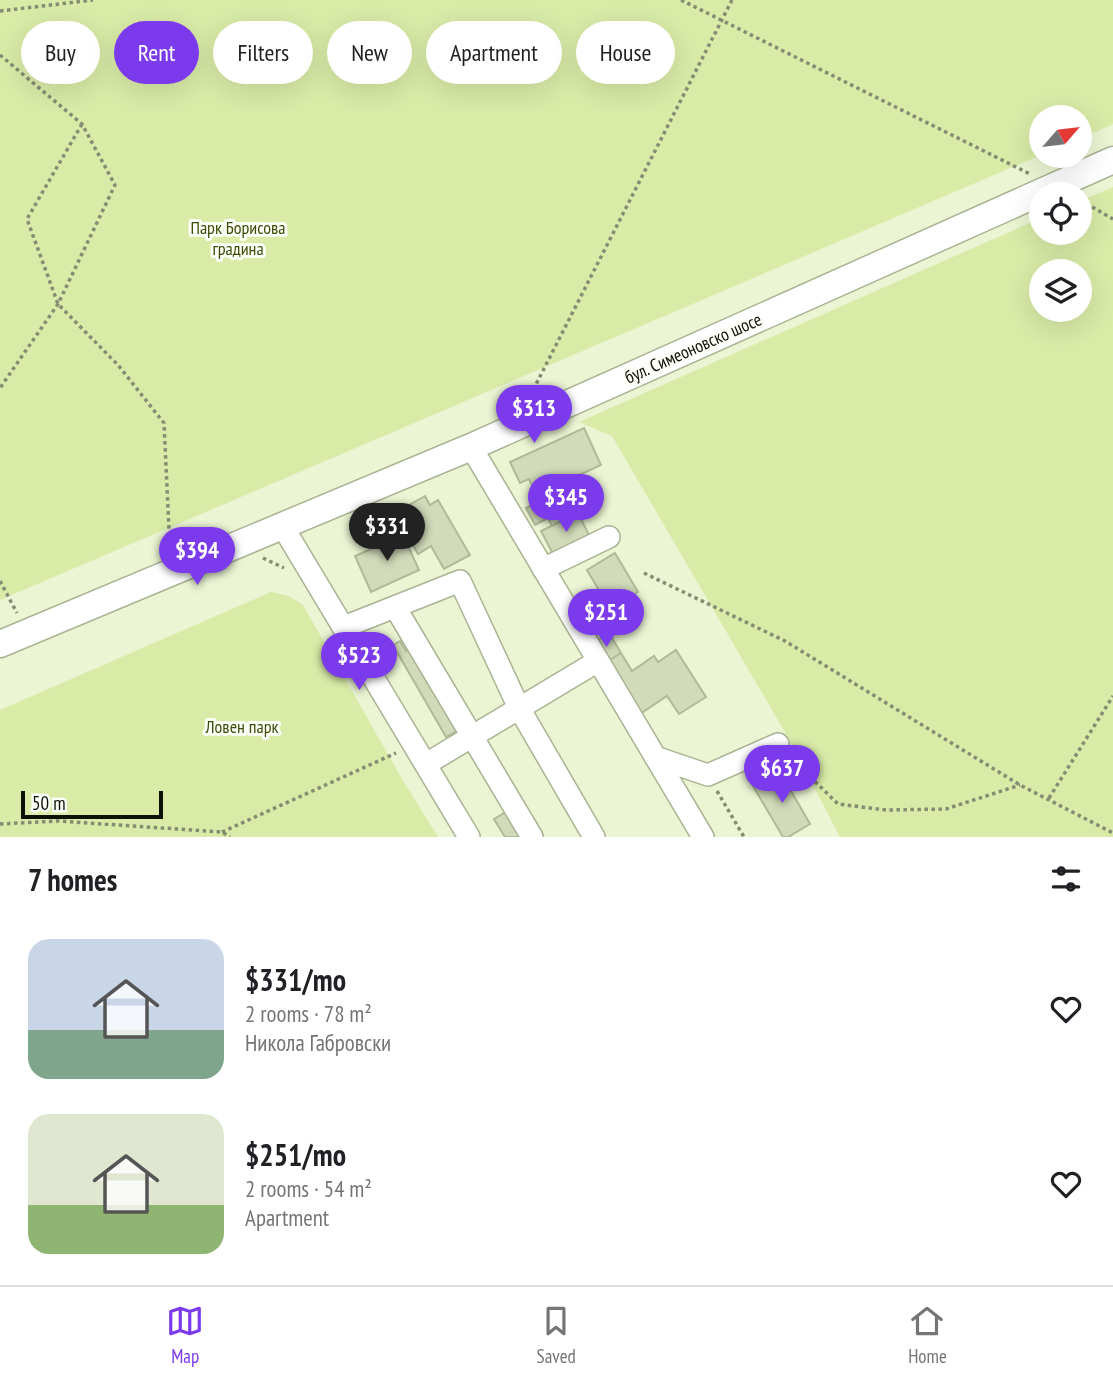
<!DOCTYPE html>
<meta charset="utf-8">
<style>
:root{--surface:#fff;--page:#f6f6f6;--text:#202124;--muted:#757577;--line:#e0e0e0;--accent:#7c3aed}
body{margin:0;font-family:"PT Sans Narrow",sans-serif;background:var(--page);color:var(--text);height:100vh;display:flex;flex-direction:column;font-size:26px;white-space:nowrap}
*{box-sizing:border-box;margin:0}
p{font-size:23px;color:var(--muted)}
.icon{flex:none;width:38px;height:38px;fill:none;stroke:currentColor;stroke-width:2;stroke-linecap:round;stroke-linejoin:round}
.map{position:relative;height:837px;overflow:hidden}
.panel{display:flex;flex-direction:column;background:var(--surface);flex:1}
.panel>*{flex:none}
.hud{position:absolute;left:21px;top:21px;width:700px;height:63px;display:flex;gap:14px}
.needle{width:46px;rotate:62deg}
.tools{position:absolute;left:1029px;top:105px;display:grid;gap:14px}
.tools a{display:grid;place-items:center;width:63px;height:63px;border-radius:50%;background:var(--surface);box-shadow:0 7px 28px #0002;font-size:35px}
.scale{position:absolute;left:21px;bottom:18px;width:142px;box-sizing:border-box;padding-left:7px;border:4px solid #0d1005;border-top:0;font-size:19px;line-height:24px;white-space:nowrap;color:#0d1005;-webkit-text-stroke:5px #fcfef8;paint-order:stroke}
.price{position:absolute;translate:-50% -60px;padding:0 16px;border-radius:24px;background:var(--accent);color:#fff;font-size:23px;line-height:46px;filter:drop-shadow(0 2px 4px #0008)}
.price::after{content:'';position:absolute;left:50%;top:42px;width:21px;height:16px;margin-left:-10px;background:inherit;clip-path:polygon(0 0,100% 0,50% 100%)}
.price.current{background:#222;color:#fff}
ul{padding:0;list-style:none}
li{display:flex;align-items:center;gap:21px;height:175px;padding:0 28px}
li span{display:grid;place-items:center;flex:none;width:196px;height:140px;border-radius:21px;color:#555}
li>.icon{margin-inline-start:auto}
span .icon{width:84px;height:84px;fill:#fffc;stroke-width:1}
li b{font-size:30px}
h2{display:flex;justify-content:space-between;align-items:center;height:84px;padding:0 28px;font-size:30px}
.chip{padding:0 24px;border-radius:32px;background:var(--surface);box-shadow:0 7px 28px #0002;font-size:24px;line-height:63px}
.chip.current{background:var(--accent);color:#fff}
.tab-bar{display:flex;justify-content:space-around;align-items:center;height:98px;border-top:2px solid var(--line);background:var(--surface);font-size:19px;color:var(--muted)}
.tab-bar a{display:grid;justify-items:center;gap:4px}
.tab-bar .current{color:var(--accent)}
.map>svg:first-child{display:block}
</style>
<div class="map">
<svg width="1113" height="837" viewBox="0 0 1113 837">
<rect width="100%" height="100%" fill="#ebf5d3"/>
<!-- green -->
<path fill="#d9eba7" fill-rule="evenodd" d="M 0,0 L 1113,0 L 1113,124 L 1080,139 L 1080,117 L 1041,117 L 1041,155 L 0,600 Z
M 1113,187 L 1113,837 L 840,837 L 789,739 L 612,436 L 579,422 L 1041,218 L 1041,233 L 1080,233 L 1080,201 ZM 1041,271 L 1080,271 L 1080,310 L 1041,310 Z
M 271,592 L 289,596 L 303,605 L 402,779 L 438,837 L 0,837 L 0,710 Z"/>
<!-- building -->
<path fill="#d1dab9" stroke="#b0b998" stroke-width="2" d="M 584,428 L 601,465 L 536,495 L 529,479 L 520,483 L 510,462 Z
M 565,488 L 578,513 L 552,526 L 548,518 L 535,525 L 526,508 Z
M 425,496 L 430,505 L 438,500 L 470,555 L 444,569 L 431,546 L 418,554 L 395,513 Z
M 578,513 L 590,537 L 554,556 L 541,531 Z
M 403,535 L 419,570 L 371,592 L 355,556 Z
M 615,553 L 638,592 L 610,609 L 587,570 Z
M 609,633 L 621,653 L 603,664 L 591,644 Z
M 400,641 L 406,651 L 414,646 L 462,728 L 446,737 L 393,645 Z
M 676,650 L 706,697 L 679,714 L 667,696 L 637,716 L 603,664 L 621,653 L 632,671 L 654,656 L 658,662 Z
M 779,770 L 810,824 L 788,837 L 783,837 L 753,786 Z
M 511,809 L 528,837 L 505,837 L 494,819 Z"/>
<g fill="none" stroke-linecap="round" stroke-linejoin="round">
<defs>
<path id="minor" d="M 471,447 L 703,837
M 283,527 L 469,837
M 543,569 L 609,537
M 395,607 L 532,837
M 344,627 L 460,581 L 519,708 L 594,837
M 655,757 L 708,775 L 778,744
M 426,764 L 598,661"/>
<path id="major" d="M 0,644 L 471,447 L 1113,160"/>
</defs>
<!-- minor casing -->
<use href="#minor" stroke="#aab393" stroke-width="24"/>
<!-- major casing -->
<use href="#major" stroke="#aab393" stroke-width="29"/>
<!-- path -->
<path stroke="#858c74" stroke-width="3.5" stroke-dasharray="3.5 3.5" stroke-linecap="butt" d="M 681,0 L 1030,174
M 0,11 L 93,0
M 0,55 L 82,124 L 115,185 L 58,304 L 0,388
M 82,124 L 27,219 L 58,304 L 118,365 L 164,423 L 170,551
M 1080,200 L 1113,219
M 530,396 L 732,0
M 263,558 L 284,568
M 644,573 L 785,641 L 1020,785 L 1113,833
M 0,581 L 17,613
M 790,757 L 838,804 L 886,810 L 946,809 L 1020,785
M 717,791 L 744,837
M 1049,798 L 1113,696
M 0,824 L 58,821 L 222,832 L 230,837
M 222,832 L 396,753"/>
<!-- minor -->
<use href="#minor" stroke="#fff" stroke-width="21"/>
<!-- major -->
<use href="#major" stroke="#fff" stroke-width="26"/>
</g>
<g text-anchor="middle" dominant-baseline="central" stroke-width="6" stroke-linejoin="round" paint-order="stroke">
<!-- park labels -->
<g font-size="18" fill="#3e4b07" stroke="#fcfef8">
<text x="238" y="227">Парк Борисова<tspan x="238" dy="21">градина</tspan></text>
<text x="242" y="726">Ловен парк</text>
</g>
<!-- street labels -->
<g font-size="18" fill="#0d1005" stroke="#fcfef8">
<text transform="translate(693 348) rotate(-24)">бул. Симеоновско шосе</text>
</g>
</g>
</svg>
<div class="tools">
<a><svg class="needle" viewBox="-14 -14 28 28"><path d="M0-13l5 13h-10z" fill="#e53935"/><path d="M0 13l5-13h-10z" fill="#757577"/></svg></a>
<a><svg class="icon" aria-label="locate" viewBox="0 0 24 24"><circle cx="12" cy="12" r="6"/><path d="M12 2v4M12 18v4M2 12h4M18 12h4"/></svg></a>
<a><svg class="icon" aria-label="layers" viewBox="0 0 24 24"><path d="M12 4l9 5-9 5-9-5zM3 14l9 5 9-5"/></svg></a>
</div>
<div class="scale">50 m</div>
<b class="price" style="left:534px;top:445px">$313</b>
<b class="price" style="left:566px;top:534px">$345</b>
<b class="price current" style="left:387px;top:563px">$331</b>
<b class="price" style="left:197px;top:587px">$394</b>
<b class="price" style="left:606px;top:649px">$251</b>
<b class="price" style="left:359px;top:692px">$523</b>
<b class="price" style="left:782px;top:805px">$637</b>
<div class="hud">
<a class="chip">Buy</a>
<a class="chip current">Rent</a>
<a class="chip">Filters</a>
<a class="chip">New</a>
<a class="chip">Apartment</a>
<a class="chip">House</a>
</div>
</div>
<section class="panel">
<h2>7 homes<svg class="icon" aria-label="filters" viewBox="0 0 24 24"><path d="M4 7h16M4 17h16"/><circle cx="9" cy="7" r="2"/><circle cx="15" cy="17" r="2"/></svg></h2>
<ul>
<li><span style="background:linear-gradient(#c9d6e8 65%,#7fa58c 0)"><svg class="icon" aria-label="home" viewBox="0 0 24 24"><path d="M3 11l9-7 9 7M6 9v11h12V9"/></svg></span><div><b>$331/mo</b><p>2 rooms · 78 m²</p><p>Никола Габровски</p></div><svg class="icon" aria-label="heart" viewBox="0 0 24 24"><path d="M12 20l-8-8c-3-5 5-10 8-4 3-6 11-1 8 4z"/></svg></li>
<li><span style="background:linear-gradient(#dfe7d0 65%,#8fb573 0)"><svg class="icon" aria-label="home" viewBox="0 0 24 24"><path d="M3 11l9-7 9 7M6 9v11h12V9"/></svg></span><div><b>$251/mo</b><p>2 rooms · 54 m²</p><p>Apartment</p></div><svg class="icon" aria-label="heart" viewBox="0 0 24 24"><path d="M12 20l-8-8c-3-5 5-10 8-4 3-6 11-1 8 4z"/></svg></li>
</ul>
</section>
<nav class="tab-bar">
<a class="current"><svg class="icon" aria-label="map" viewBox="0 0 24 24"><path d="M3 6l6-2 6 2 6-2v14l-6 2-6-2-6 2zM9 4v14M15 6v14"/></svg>Map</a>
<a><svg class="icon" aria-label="saved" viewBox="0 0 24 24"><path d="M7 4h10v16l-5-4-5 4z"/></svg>Saved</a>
<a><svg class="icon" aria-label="home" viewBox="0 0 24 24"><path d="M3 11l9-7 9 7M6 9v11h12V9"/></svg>Home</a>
</nav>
